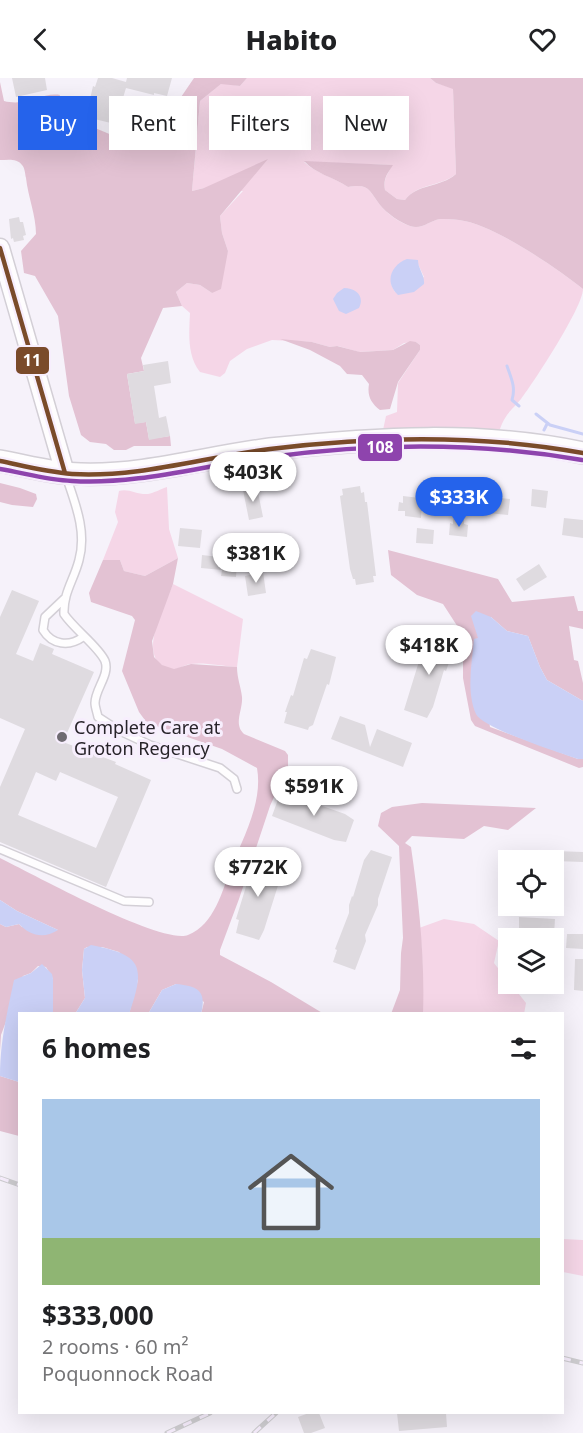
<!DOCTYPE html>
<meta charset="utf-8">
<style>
:root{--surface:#fff;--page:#f2f2f2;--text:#202124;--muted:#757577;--accent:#2563eb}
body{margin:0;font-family:"Noto Sans",sans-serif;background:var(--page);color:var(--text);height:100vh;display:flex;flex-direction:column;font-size:22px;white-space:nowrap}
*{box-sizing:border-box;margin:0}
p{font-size:20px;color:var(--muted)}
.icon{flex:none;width:33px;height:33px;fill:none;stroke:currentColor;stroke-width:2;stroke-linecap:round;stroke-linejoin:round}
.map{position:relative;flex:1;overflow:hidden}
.sheet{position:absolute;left:18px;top:934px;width:546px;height:402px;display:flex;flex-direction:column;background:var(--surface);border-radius:0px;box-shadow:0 6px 24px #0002}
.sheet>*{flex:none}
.top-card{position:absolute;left:18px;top:18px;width:548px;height:54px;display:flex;gap:12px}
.controls{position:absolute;left:498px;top:772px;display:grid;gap:12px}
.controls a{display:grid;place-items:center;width:66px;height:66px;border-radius:0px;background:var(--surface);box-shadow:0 6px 24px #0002;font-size:30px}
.price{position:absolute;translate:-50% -51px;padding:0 14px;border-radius:21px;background:#fff;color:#222;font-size:20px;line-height:39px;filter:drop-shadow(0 2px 3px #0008)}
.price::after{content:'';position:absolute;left:50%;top:36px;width:18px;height:14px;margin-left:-9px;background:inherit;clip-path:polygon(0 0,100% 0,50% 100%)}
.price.current{background:var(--accent);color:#fff}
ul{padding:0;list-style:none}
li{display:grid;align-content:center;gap:12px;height:318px;padding:0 24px}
li span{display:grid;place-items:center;height:186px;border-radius:0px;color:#555}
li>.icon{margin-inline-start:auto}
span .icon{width:108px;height:108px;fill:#fffc;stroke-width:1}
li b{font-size:26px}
h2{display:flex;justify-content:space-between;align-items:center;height:72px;padding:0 24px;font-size:26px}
.pill{padding:0 21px;border-radius:0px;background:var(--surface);box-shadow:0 6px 24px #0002;font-size:21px;line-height:54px}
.pill.current{background:var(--accent);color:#fff}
header{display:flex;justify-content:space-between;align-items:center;height:78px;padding:0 24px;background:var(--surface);font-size:27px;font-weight:800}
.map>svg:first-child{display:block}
</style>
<header><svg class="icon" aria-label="back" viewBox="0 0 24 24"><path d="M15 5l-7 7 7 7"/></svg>Habito<svg class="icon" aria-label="heart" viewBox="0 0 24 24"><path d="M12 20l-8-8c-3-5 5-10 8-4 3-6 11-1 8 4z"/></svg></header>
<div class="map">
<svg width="583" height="1355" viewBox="0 0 583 1355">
<rect width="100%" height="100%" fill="#f6f2fa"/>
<!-- green -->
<path fill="#f5d6e7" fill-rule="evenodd" d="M 247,0 L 430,0 L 436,5 L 453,10 L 456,96 C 440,109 418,105 405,122 L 397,121 L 385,112 C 383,101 388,96 392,87 L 304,84 C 317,96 333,99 348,109 C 369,105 369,112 380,127 C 386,135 400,145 410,148 C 422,152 429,143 440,141 C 446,141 453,141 459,142 C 493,146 555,189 583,211 C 583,229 534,304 521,321 C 511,333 506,335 500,351 L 383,352 L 386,338 L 397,334 L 398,305 L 420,272 L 420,267 L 416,264 L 404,265 L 393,272 L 359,274 L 338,268 L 330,269 L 312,264 L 272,262 L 247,271 L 237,278 L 230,283 L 225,295 L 220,299 L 200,294 C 187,278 189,255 190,235 L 182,228 L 176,214 L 187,205 L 200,207 L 212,215 L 228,173 L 222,155 L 220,138 L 243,113 L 204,110 L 192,113 L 200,23 L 222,5 L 240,8 ZM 418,186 L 424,199 L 395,214 L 391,206 Z
M 167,409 L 169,451 L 178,480 L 145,498 L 124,493 L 120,482 L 103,482 L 118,444 L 115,434 L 119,413 C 129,410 137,417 148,416 C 154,415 161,411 167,409 Z
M 173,506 L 243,541 L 237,589 C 222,588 204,584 190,586 C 184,587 178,592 172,591 C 133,584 165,528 173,506 Z
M 444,841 L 474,846 L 499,863 L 494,885 L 508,903 L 508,906 L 511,906 L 526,925 L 524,936 L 423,936 L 422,872 L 419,850 Z
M 563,1161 L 583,1162 L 583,1198 L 563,1194 Z"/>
<!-- forest -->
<path fill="#e3c2d3" d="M 194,0 L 247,0 L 240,8 L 221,6 L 200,23 L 192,113 L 204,110 L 268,81 L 220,138 L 222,155 L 228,173 L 221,211 L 212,215 L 200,207 L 187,205 L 176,214 L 182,228 L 163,230 L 141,280 L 144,293 L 127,296 L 135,345 L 146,344 L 149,361 L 170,358 L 171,368 L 134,368 L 126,372 L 114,372 L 106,366 L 90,364 L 81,357 L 69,318 L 58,238 L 35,198 L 24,195 L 21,173 L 36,156 C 36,137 28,119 26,100 C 25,96 25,90 22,87 C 17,80 8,82 0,82 L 0,4 L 4,23 C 27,29 42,14 60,17 L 56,30 L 59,35 L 119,60 L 160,50 Z
M 430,0 L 583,0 L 583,211 C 555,189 493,146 459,142 C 453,141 446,141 440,141 C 429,143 422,152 410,148 C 401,145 386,135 380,127 C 369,112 369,105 348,109 C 333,99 316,96 304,83 L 393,87 C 387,96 383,101 385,112 L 397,121 L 405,122 C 418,105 440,110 456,96 L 453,11 L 436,5 Z
M 280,261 L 312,264 L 330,269 L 337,268 L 360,274 L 393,272 L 410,263 L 416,264 L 420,267 L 420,272 L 398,304 L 390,331 L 380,332 C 371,325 367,318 369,306 L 362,297 L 347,296 L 340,288 L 310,272 Z
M 0,405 L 20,410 L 36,416 L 37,421 L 33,429 L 12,427 L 0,424 Z
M 388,472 L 498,501 L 512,524 L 574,518 L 578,533 L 583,533 L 583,551 L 569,548 L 574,582 L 578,583 L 583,605 L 583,623 L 547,602 L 540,589 L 528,558 L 507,553 L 491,539 L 478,560 L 490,649 L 578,681 L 583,681 L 583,689 L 579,690 L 475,648 L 471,642 L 463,600 L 463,557 L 443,526 L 417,517 L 391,497 Z
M 178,480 L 173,506 L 152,563 L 154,579 L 162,587 L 174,591 L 191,586 L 237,589 C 237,600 241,609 242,619 C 243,632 233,646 244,656 L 285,673 L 288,677 L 288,695 L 282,701 L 270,728 L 239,821 L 220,872 L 220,877 L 271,904 L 324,936 L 201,936 L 204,924 L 176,906 L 162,912 L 148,936 L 129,936 L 138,902 L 119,874 L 102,869 L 87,869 L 84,871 L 82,892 L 85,920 L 75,936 L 53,936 L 53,901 L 46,889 L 38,888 L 31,895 L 23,898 L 1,957 L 0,973 L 0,846 L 6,849 L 19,846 L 22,849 L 58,852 L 17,833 L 0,822 L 0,780 C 31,795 161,867 188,857 C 215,846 222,813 231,790 C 244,758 263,724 257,690 L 222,671 L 147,645 L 139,634 L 122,593 L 135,542 L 132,538 L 91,524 L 89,515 L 103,482 L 120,482 L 124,493 L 145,498 Z
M 422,725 L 536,730 L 508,752 L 484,748 L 464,761 L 412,758 L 405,765 L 411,769 C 419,824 425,880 423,936 L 391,936 L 400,912 L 401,875 L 403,860 L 399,768 L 378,748 L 381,735 L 392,729 Z
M 0,998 L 19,1004 L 19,1058 L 0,1053 Z"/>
<!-- water -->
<path fill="#cad0f6" d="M 407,181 L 418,182 C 418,191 425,197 424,206 L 414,214 L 398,217 C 384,204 391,187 407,181 Z
M 344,210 C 356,210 365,218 359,230 L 346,236 L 339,233 L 333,221 L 337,215 Z
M 476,533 L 491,539 L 507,553 L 528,558 L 540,589 L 547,602 L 583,623 L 583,681 L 578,681 C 560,675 482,650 476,636 C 466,614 472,585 474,561 L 478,560 L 471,538 Z
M 0,822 L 17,833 L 58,852 C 44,861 30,858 19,846 L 6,849 L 0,846 Z
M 91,867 C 142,877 146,887 129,936 L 75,936 L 85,920 L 82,892 L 84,871 Z
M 42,886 L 52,896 L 53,901 L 53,936 L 20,936 L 19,1004 L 0,998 C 0,964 7,935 14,902 L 31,895 Z
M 176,906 C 198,908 207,913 201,936 L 148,936 L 162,912 Z"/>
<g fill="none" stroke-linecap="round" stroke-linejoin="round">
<!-- stream -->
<path stroke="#cad0f6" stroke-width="3" d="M 507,288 C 511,300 516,309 512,322 L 519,328
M 536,336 L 550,347 L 583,356
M 544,352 L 547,346"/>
</g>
<!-- building -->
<path fill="#dfdbe0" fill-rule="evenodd" d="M 12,0 L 45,0 L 47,12 L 16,19 Z
M 98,0 L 112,0 L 126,4 L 127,0 L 172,0 L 167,18 L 154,15 L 154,17 L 126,10 L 115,46 L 86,39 L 93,8 L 95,9 Z
M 19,139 L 20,144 L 23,144 L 26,157 L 23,158 L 24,162 L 14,164 L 13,160 L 11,161 L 9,141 Z
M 168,283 L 171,305 L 154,308 L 159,340 L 166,338 L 170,358 L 149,362 L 146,344 L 135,346 L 127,296 L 144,293 L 143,287 Z
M 360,408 L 361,415 L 364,414 L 365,424 L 367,424 L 376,498 L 373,498 L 374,504 L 356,507 L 355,501 L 353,501 L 350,491 L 340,418 L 343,417 L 342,411 Z
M 257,409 L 263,439 L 249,442 L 243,412 Z
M 532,411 L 548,413 L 546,430 L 531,428 Z
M 403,418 L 420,420 L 419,426 L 422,426 L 421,440 L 405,438 L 405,433 L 398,433 L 399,424 L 403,425 Z
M 490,419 L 510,421 L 508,437 L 488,435 Z
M 564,440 L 583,442 L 583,460 L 562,457 Z
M 453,441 L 464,442 L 464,446 L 468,447 L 467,459 L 449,457 L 450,445 L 453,446 Z
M 180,450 L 202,452 L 200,470 L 178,468 Z
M 417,450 L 434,452 L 433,466 L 416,465 Z
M 202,477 L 219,479 L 219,483 L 237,484 L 236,499 L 221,498 L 222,492 L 201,490 Z
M 539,486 L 547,499 L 524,513 L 516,501 Z
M 263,494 L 266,515 L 248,518 L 245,498 Z
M 12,512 L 39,523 L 16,576 L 33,583 L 40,565 L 54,571 L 52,576 L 94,594 L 63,664 L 116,684 L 115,686 L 151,702 L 106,809 L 0,764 L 0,709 L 25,651 L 0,640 L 0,539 ZM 36,694 L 56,703 L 60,694 L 118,719 L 96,770 L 18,737 Z
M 430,557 L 452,565 L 450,575 L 452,576 L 446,593 L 444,592 L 433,629 L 427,640 L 404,632 L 424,567 Z
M 311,571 L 336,579 L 329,607 L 327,606 L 313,647 L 309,649 L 308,652 L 284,645 L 287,634 L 285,634 L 291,617 L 293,618 L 304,580 L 307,581 Z
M 340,638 L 365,647 L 370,669 L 377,651 L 412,665 L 403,689 L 331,661 Z
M 280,716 L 292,717 L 328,730 L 345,736 L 354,742 L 346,764 L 334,762 L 272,738 Z
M 371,772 L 392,779 L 378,821 L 378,827 L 365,857 L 366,863 L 355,892 L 333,884 L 337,872 L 335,871 L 349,835 L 349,827 L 352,818 L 353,819 L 364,782 Z
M 555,773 L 583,774 L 583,784 L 555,783 Z
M 258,779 L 282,786 L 279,797 L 281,798 L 264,852 L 259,862 L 236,855 L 239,842 L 236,841 L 252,789 L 255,790 Z
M 519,839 L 555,841 L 554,856 L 519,854 Z
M 567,856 L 583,856 L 583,871 L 566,870 Z
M 575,881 L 583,881 L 583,913 L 574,912 Z
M 309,1335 L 319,1335 L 325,1350 L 311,1355 L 304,1355 L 298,1339 Z
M 397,1335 L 446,1335 L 447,1349 L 399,1353 Z"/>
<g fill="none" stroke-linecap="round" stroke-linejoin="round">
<defs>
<path id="lane" d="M 66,398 C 75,425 87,453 79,482 C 74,502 63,515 64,536 C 74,551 99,569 105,583 C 110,597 95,611 95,625 C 95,629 97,634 98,639 L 118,652 L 150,667 L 220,690 L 234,701 L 237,711
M 64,521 L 45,539 L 43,552 C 52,567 69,569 83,559
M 0,771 L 124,823 L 149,824"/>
<path id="secondary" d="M 0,170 L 65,395"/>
<path id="primary" d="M 0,383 C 27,388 54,396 81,396 C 144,398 207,379 270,371 C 375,360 480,353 583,375"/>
</defs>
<!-- lane casing -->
<use href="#lane" stroke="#d3cfd6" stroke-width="10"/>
<!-- secondary casing -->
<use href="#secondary" stroke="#d3cfd6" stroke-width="21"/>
<!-- primary casing -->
<use href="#primary" stroke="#d3cfd6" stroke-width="24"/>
<!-- lane -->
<use href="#lane" stroke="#fefdfe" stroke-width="7"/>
<!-- secondary -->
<use href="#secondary" stroke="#fefdfe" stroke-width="18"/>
<!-- primary -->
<use href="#primary" stroke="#fefdfe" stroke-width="21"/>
<defs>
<path id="rail" d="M 0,1100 L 20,1107
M 562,1280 L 583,1285
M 167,1355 L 210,1335
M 254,1355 L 276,1335"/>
</defs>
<!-- rail casing -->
<use href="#rail" stroke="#cecdd0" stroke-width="5"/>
<!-- rail -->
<use href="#rail" stroke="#f7eefd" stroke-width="3" stroke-dasharray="9" stroke-linecap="butt"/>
<defs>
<path id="bus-1" d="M 0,170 L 65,395
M 0,383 C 24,388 47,394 72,396 C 139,400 204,379 270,371 C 375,358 479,356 583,375"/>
<path id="bus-2" d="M 0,391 C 24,395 47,402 72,403 C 139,407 204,387 270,379 C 373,365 478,364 582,382"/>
</defs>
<!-- bus-1 casing -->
<use href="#bus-1" stroke="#f7eefd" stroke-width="9"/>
<!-- bus-2 casing -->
<use href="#bus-2" stroke="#f7eefd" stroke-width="9"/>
<!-- bus-1 -->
<use href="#bus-1" stroke="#7a4b2a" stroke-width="4.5"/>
<!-- bus-2 -->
<use href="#bus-2" stroke="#8e44ad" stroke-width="4.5"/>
</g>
<!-- markers -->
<circle fill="#6f6b72" stroke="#f7eefd" stroke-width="2" cx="62" cy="659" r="6"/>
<g text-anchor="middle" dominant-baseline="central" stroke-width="6" stroke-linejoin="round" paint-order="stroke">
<!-- poi labels -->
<g font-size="18" fill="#272329" stroke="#f7eefd" text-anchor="start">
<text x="74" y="649">Complete Care at<tspan x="74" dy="21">Groton Regency</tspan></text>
</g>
</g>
<g stroke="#f7eefd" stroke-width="2">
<rect x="15" y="268" width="35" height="29" rx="6" fill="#7a4b2a"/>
<rect x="357" y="355" width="46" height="29" rx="6" fill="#8e44ad"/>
</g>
<g font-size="16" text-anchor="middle" font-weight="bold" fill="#fff">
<text x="32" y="288">11</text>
<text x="380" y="375">108</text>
</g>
</svg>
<div class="controls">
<a><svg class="icon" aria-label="locate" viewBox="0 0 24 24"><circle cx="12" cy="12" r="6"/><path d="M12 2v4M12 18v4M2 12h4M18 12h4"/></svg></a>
<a><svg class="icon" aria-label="layers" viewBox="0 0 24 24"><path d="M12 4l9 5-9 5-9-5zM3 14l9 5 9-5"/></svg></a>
</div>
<b class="price" style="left:253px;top:425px">$403K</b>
<b class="price current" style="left:459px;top:450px">$333K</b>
<b class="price" style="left:256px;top:506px">$381K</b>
<b class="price" style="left:429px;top:598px">$418K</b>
<b class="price" style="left:314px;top:739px">$591K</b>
<b class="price" style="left:258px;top:820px">$772K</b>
<div class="top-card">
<a class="pill current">Buy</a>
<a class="pill">Rent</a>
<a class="pill">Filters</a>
<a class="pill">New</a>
</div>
<section class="sheet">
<h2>6 homes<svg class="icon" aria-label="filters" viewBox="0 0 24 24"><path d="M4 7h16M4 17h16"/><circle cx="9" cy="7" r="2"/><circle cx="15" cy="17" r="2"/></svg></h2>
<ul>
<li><span style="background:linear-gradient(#a9c7e8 75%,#8fb573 0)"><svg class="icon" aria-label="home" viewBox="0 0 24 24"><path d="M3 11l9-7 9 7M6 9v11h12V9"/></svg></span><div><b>$333,000</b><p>2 rooms · 60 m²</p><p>Poquonnock Road</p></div></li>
</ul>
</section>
</div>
